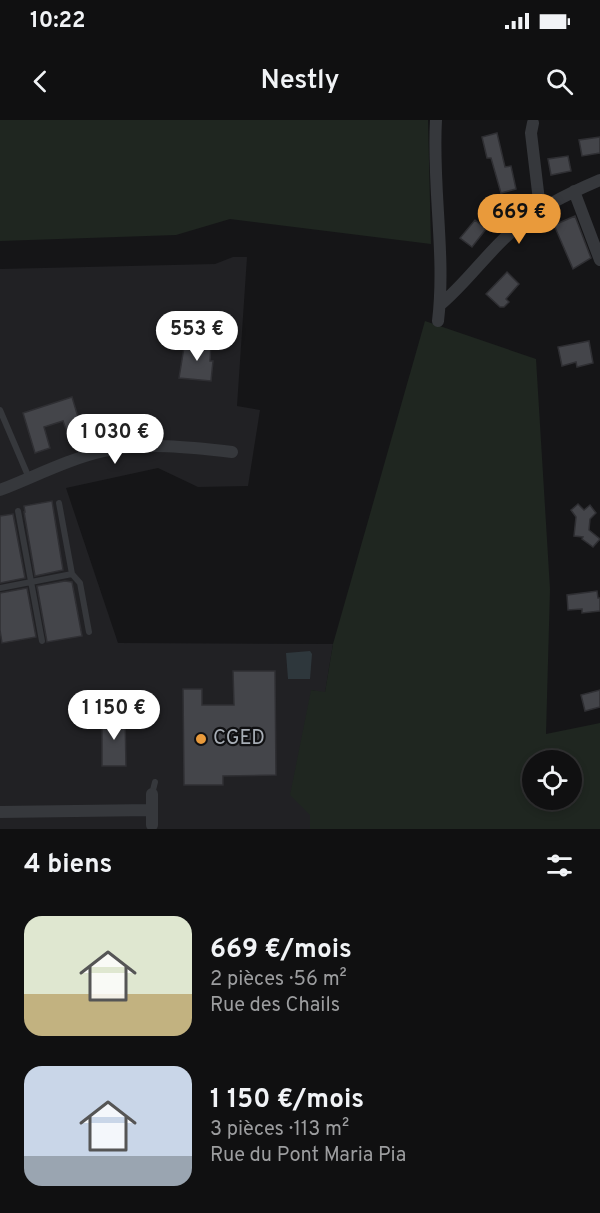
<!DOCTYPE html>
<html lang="fr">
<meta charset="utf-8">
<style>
:root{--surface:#101011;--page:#19191a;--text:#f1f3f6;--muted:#9c9d9f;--line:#303031;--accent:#e99a3b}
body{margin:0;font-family:Overpass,sans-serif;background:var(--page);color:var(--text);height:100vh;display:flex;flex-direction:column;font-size:22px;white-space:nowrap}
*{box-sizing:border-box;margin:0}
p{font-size:20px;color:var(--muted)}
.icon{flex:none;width:33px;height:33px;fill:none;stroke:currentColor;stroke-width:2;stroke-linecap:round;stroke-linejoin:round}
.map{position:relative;height:709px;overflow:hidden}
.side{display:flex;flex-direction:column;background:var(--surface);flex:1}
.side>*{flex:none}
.fabs{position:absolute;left:522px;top:630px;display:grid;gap:12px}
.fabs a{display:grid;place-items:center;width:60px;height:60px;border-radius:50%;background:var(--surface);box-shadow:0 3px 9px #0003,0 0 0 2px var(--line);font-size:30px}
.price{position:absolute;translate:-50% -51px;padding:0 14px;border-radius:21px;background:#fff;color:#222;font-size:20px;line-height:39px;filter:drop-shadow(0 2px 3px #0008)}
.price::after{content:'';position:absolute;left:50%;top:36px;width:18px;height:14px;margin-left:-9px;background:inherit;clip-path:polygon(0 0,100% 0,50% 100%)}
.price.on{background:var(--accent);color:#111}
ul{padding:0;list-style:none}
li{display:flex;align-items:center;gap:18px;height:150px;padding:0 24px}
li span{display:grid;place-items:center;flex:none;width:168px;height:120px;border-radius:18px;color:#555}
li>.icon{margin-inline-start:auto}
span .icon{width:72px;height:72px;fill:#fffc;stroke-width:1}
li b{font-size:26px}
h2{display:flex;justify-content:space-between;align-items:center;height:72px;padding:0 24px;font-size:26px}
.status{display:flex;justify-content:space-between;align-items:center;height:42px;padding:0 30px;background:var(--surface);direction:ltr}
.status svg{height:16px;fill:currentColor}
header{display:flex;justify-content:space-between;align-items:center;height:78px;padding:0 24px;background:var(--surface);font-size:27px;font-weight:600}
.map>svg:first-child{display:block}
</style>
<div class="status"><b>10:22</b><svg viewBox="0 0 49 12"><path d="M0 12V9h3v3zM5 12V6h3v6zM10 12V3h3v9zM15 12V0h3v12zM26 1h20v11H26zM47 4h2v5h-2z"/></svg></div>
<header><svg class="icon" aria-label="back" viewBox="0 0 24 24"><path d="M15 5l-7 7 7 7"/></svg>Nestly<svg class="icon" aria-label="search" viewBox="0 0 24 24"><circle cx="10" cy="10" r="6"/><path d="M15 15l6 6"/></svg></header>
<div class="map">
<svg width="600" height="709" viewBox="0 0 600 709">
<rect width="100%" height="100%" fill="#151517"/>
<!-- built -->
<path fill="#212124" d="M 233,137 L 247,137 L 237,286 L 260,290 L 248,366 L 198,367 L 158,348 L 66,368 L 118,523 L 333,524 L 325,573 L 311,570 L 310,709 L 0,709 L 0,149 L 215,144 Z"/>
<!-- green -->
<path fill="#1f2620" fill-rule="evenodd" d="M 0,0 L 428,0 L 431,124 L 230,99 L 176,115 L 0,121 Z
M 425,201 L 536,239 L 550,469 L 546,614 L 600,603 L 600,709 L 310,709 L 310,695 L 290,675 L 311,570 L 325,572 L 333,524 ZM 532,640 L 572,640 L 572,680 L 532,680 Z"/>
<!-- water -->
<path fill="#2e373c" d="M 310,531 L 312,534 L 310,559 L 288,559 L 286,533 Z"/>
<!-- building -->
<path fill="#44454a" stroke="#2f2f33" stroke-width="1.5" d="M 497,13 L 505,47 L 511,46 L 516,69 L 501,73 L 491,38 L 487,38 L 482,17 Z
M 600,17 L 600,33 L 582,36 L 579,20 Z
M 568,36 L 571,51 L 551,55 L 548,39 Z
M 575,96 L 591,138 L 573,149 L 554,105 Z
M 475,100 L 486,109 L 472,127 L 460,118 Z
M 507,152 L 519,164 L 506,179 L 509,182 L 504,187 L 500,187 L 486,174 Z
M 185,221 L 211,223 L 210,241 L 213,241 L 211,261 L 179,258 Z
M 589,221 L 593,243 L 577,247 L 576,242 L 562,246 L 558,227 Z
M 72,277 L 81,307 L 67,312 L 63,301 L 44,307 L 50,328 L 35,333 L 23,293 Z
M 52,381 L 63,450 L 35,456 L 24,392 L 25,392 L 24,386 Z
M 578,384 L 584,390 L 590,385 L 596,393 L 590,399 L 589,410 L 600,419 L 593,427 L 582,419 L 583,417 L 574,416 L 576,397 L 571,390 Z
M 13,394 L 25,458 L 0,463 L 0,396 Z
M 65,461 L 72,462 L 82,516 L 47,522 L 37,466 Z
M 27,468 L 36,517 L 2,523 L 0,510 L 0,473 Z
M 597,471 L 598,478 L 600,478 L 600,491 L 582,493 L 582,489 L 568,490 L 567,475 Z
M 233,551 L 275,551 L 276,655 L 223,656 L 223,665 L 184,665 L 183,569 L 202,569 L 202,585 L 234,585 Z
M 600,570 L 600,587 L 585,591 L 581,575 Z
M 102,595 L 125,595 L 126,646 L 102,646 Z"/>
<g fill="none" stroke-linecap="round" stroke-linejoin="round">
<!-- lane -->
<path stroke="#36383c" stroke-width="6" d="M 0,290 L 29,358
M 59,383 L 72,454 L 80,463 L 89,512
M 18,391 L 42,521
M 0,468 L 72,454
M 152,674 L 155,662"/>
<!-- street -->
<path stroke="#36383c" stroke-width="12" d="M 436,0 C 432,67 446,135 438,201
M 533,3 L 531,13 L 540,89
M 574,71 L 600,140
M 440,185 C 465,164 484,137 508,115 C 534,90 567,74 600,60
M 0,370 C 34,357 68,339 104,331 C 146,322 189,327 232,332
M 0,692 L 151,690
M 152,705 L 152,674"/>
</g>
<!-- markers -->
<circle fill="#e99a3b" stroke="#101012" stroke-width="2" cx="201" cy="619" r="6"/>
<g text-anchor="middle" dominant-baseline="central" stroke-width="4.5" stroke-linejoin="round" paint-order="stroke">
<!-- poi labels -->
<g font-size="20" fill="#a8aeb6" stroke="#101012" text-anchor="start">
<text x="213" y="619">CGED</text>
</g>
</g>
</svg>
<div class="fabs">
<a><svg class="icon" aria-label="locate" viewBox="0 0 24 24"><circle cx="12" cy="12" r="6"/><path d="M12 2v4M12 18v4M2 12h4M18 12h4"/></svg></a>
</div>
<b class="price on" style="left:519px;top:125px">669 €</b>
<b class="price" style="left:197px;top:242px">553 €</b>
<b class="price" style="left:115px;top:345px">1 030 €</b>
<b class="price" style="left:114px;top:621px">1 150 €</b>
</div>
<section class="side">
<h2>4 biens<svg class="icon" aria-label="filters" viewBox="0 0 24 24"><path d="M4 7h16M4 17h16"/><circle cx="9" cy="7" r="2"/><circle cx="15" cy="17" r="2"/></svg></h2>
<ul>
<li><span style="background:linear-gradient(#dfe7d0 65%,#c2b280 0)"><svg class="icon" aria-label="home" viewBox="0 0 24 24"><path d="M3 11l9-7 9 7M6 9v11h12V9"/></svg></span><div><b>669 €/mois</b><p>2 pièces · 56 m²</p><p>Rue des Chails</p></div></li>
<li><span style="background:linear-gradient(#c9d6e8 75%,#9aa5b1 0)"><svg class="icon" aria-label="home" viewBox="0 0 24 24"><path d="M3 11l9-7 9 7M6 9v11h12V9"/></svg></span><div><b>1 150 €/mois</b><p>3 pièces · 113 m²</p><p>Rue du Pont Maria Pia</p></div></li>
</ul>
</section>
